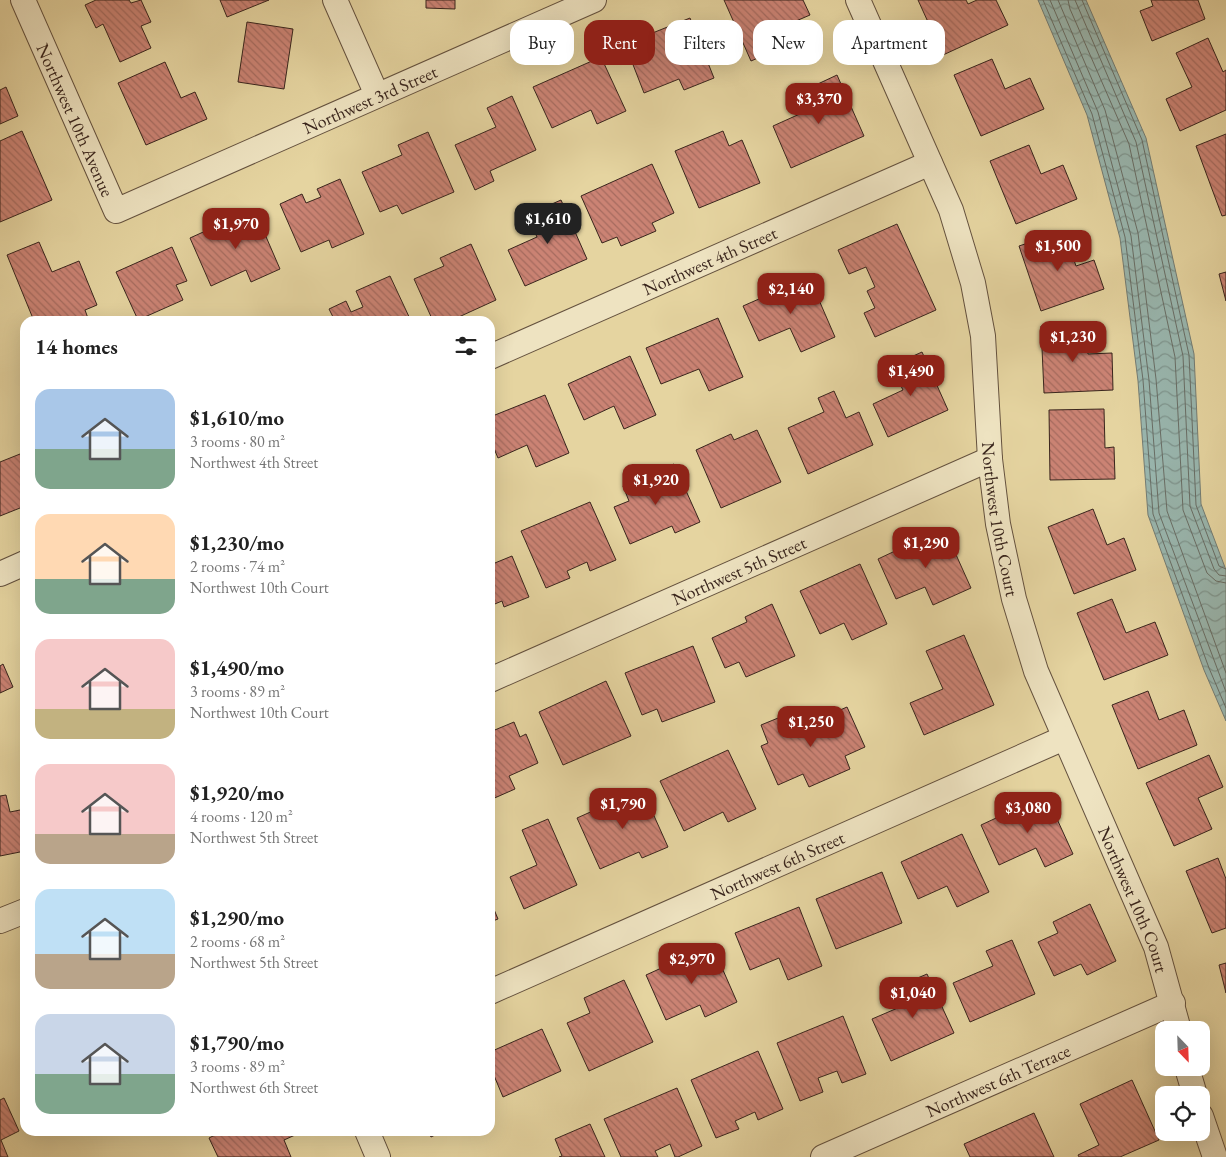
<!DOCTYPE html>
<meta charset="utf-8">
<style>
:root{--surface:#fff;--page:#f2f2f2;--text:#222;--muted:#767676;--accent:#8f2418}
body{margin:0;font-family:"EB Garamond",serif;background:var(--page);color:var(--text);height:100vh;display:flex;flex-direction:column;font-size:19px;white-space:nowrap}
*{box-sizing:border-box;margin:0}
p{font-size:16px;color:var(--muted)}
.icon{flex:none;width:28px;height:28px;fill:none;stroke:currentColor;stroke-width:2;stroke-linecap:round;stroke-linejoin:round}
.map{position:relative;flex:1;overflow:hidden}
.details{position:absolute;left:20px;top:316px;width:475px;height:820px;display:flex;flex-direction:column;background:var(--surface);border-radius:15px;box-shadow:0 5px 20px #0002}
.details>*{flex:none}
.hud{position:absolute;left:510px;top:20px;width:475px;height:45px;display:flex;gap:10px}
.needle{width:32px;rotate:157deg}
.controls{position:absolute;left:1155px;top:1021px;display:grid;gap:10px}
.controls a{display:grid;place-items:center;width:55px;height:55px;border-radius:10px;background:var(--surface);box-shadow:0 5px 20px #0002;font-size:25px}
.price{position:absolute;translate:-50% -42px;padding:0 11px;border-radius:10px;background:var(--accent);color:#fff;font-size:16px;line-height:32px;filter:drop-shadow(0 1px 2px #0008)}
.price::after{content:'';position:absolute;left:50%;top:30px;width:15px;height:11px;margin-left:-8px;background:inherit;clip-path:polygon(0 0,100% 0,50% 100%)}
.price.on{background:#222;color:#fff}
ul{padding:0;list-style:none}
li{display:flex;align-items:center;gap:15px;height:125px;padding:0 15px}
li span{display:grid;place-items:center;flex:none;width:140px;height:100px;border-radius:15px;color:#555}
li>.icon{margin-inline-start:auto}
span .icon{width:60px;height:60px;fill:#fffc;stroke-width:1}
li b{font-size:21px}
h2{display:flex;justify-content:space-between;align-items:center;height:60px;padding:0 15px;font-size:21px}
.chip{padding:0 18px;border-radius:15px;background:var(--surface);box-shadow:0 5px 20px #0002;font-size:18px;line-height:45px}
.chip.on{background:var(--accent);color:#fff}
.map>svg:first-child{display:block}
</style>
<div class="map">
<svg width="1226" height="1157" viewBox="0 0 1226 1157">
<defs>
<pattern id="water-waves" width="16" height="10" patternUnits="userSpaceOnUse" patternTransform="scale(1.25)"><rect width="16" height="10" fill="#99b6ae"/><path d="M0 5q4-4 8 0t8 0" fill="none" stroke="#7e948d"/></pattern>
<pattern id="building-back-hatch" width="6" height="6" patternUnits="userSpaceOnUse" patternTransform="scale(1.25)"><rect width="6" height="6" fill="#cb8374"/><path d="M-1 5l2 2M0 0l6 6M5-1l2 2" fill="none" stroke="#a66b5f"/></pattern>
</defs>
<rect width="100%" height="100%" fill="#e5d4a0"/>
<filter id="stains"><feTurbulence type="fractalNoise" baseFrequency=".004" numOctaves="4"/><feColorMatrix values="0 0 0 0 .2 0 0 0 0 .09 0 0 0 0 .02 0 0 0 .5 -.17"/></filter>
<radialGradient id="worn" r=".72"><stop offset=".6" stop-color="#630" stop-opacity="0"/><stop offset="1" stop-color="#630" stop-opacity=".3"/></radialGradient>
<!-- water -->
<path fill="url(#water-waves)" stroke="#737c74" d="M 1038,0 L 1086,0 L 1146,138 L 1194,354 L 1201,504 L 1226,570 L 1226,721 L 1204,670 L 1148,515 L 1138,381 L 1120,238 L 1087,115 Z"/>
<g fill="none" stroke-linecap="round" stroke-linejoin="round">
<!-- shore -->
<path stroke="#696e66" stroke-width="1" d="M 1043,0 L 1092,114 L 1125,237 L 1143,380 L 1153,514 L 1209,668 L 1226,708
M 1050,0 L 1098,112 L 1131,236 L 1149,380 L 1159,513 L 1226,692
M 1058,0 L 1105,110 L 1138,233 L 1156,379 L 1167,511 L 1226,673
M 1068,0 L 1070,9 L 1129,144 L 1175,357 L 1183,510 L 1207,573 L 1216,581 L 1226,583
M 1075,0 L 1136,142 L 1183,356 L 1190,506 L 1214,569 L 1219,575 L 1226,576
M 1082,0 L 1142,140 L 1189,355 L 1196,505 L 1219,566 L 1226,569"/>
</g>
<!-- building -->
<path fill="url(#building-back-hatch)" stroke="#39251d" d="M 96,0 L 129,0 L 131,3 L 141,0 L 151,22 L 141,26 L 151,48 L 120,62 L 103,24 L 96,28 L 85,5 Z
M 220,0 L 269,0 L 227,17 Z
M 426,0 L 455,0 L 455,9 L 426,8 Z
M 724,0 L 803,0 L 810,15 L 775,30 L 783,47 L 751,61 Z
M 918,0 L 966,0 L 968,4 L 977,0 L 996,0 L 1008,25 L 943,55 Z
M 1151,0 L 1198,0 L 1205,19 L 1152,41 L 1140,11 L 1153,6 Z
M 690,18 L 714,78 L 684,90 L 679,79 L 644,93 L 625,44 Z
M 247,22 L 293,29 L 284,89 L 238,82 Z
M 1208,38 L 1223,72 L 1226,70 L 1226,110 L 1180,131 L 1166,99 L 1192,87 L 1176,53 Z
M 601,57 L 626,111 L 597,124 L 591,110 L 552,128 L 533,87 Z
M 992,59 L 1005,89 L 1030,78 L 1044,109 L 981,136 L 954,75 Z
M 165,62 L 181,98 L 195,92 L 207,119 L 146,145 L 118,83 Z
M 837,75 L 864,136 L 791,168 L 773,126 L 813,108 L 805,90 Z
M 6,87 L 18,116 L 0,124 L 0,90 Z
M 512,96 L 536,150 L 490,171 L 494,181 L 475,190 L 455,145 L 496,127 L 487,108 Z
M 22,131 L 52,200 L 0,222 L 0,141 Z
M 723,131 L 729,146 L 742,140 L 760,183 L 699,208 L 675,151 Z
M 428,132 L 454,192 L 402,214 L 397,205 L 380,212 L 362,172 L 402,155 L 398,145 Z
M 1226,134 L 1226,215 L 1222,216 L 1196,146 Z
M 1029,145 L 1041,174 L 1063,165 L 1077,199 L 1016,224 L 990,161 Z
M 652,164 L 674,213 L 652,223 L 656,231 L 621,246 L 617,237 L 602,243 L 581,196 Z
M 340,179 L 364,234 L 332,248 L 329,240 L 301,252 L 280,204 L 302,194 L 306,203 L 321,197 L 317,189 Z
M 561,200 L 587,259 L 525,286 L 508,250 L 537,237 L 527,215 Z
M 254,209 L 280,269 L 251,282 L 246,270 L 211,286 L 190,238 Z
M 897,224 L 936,310 L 875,337 L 864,313 L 875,308 L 867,291 L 875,287 L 866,267 L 849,274 L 838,250 Z
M 1064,231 L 1076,266 L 1094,260 L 1104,289 L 1041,311 L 1019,246 Z
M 39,242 L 52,272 L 79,261 L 97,305 L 85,310 L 89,321 L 34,321 L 7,255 Z
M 471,244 L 496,300 L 450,321 L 433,321 L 414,279 L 444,266 L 440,258 Z
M 172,247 L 187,281 L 176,285 L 183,300 L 138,320 L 116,272 Z
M 1226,272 L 1226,301 L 1219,274 Z
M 390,276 L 411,321 L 335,321 L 329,309 L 346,301 L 351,312 L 363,307 L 356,291 Z
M 809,277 L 835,337 L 801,352 L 790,328 L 759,341 L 743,306 Z
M 718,318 L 743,377 L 709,391 L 699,369 L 661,384 L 646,348 Z
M 1075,325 L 1076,337 L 1087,337 L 1088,354 L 1112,353 L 1113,390 L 1044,393 L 1041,326 Z
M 922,352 L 948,410 L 888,437 L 873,404 L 903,390 L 891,366 Z
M 630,356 L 656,415 L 624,429 L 614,406 L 584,420 L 568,384 Z
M 834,391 L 846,418 L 859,412 L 873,445 L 808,474 L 788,428 L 824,412 L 818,398 Z
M 545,395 L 569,453 L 536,467 L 527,445 L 498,458 L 490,439 L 490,417 Z
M 1104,409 L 1105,448 L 1114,447 L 1115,479 L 1050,480 L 1049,410 Z
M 757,430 L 781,482 L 721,508 L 696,450 L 731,434 L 734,440 Z
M 25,452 L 25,506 L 0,516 L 0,462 Z
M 674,464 L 700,522 L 675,533 L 672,526 L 630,544 L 614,507 L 629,501 L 623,486 Z
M 590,502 L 616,560 L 590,571 L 587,562 L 567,571 L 570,578 L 546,588 L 521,531 Z
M 1093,509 L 1107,545 L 1124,538 L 1136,570 L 1074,594 L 1048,527 Z
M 944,528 L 971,588 L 933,605 L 925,587 L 896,599 L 878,559 Z
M 512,556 L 529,597 L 504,607 L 502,601 L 490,606 L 490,565 Z
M 860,564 L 887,624 L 852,640 L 844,623 L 820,634 L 800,591 Z
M 1112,599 L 1126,633 L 1155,622 L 1168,655 L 1104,680 L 1077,613 Z
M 772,604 L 795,656 L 746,677 L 739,662 L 725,668 L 712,638 L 747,622 L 745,617 Z
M 964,635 L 994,705 L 924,735 L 910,703 L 943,689 L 926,651 Z
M 693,646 L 715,702 L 662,722 L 657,709 L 642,715 L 625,673 Z
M 3,664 L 13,687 L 0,693 L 0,666 Z
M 606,681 L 631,736 L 563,765 L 539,712 Z
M 1148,691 L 1159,720 L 1184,710 L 1197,745 L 1138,769 L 1112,705 Z
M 847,707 L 865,747 L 845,756 L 850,769 L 809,787 L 803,774 L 778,785 L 761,746 L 768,743 L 761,725 L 783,716 L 790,732 Z
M 514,722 L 520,737 L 526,734 L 538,763 L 509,776 L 515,789 L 490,800 L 490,732 Z
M 728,750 L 756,809 L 728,822 L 723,812 L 684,831 L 660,781 Z
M 1209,755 L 1223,787 L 1198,798 L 1212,829 L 1174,846 L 1146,783 Z
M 642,789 L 668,847 L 642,858 L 639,852 L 600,869 L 577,818 Z
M 6,795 L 10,812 L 25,809 L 25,851 L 0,856 L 0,796 Z
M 1046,795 L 1073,854 L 1045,867 L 1036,848 L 999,865 L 981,825 Z
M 548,819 L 577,885 L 524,909 L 510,877 L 537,865 L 522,830 Z
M 962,834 L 989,892 L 957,907 L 947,886 L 918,899 L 901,862 Z
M 1218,858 L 1226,879 L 1226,928 L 1212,933 L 1186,871 Z
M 882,872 L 902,923 L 836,949 L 816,899 Z
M 490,900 L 498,919 L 490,922 Z
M 1090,904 L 1116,961 L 1087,975 L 1081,964 L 1054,976 L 1038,942 L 1058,933 L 1053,922 Z
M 799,907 L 822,966 L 788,980 L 779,958 L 750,970 L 735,933 Z
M 1012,940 L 1035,994 L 970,1022 L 953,983 L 993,966 L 986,951 Z
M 712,945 L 737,1002 L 705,1017 L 700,1005 L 666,1020 L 646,975 Z
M 1226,963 L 1226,993 L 1219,965 Z
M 927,974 L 954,1033 L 891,1061 L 872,1019 L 900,1007 L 892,989 Z
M 624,980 L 653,1042 L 589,1071 L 567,1023 L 590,1013 L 584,998 Z
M 843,1016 L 866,1074 L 842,1083 L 837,1071 L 818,1078 L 823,1092 L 800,1101 L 777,1043 Z
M 542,1029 L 561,1071 L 503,1097 L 490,1066 L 490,1052 Z
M 758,1051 L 783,1109 L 758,1120 L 755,1112 L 735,1121 L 739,1129 L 716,1138 L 691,1080 Z
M 1132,1080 L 1159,1140 L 1120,1157 L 1079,1157 L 1078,1155 L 1099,1145 L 1080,1104 Z
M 677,1088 L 702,1146 L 678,1157 L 675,1157 L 670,1144 L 655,1151 L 658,1157 L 621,1157 L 604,1119 Z
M 4,1098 L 19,1131 L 1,1140 L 8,1157 L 0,1157 L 0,1100 Z
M 1034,1113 L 1054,1157 L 970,1157 L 964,1144 Z
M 590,1124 L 605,1157 L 559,1157 L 562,1156 L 555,1139 Z
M 223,1131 L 304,1131 L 284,1140 L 291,1157 L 218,1157 L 209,1138 Z
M 428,1131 L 443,1131 L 431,1137 Z"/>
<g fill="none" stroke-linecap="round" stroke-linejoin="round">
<defs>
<g id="minor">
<path id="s1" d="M 23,0 L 116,211 L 594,0"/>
<path d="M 335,0 L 377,95"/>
<path id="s2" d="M 858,0 L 951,210 L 973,283 L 983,336 L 990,459 L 998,524 L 1014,599 L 1036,671 L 1156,947 L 1179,1030"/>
<path id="s3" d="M 490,357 L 930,163"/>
<path d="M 0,574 L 25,563"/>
<path id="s4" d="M 490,680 L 990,459"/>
<path d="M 0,921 L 25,911"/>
<path id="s5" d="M 490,992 L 1064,738"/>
<path d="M 1187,1068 L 1195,1095"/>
<path d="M 1201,1116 L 1215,1157"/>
<path d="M 367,1131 L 378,1157"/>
<path id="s6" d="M 823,1157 L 1173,1003"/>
</g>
</defs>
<!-- minor casing -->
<use href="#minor" stroke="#64513e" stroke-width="26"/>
<!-- minor -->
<use href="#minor" stroke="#eee3c1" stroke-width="24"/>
</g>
<g text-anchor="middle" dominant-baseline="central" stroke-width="5" stroke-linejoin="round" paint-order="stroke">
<!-- street labels -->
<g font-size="18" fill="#39251d" stroke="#eee3c1">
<text stroke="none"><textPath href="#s1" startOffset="508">Northwest 3rd Street</textPath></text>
<text stroke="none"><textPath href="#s1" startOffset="131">Northwest 10th Avenue</textPath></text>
<text stroke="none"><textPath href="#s3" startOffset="240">Northwest 4th Street</textPath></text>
<text stroke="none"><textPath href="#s2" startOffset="544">Northwest 10th Court</textPath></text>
<text stroke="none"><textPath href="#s4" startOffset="272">Northwest 5th Street</textPath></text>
<text stroke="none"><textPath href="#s5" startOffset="314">Northwest 6th Street</textPath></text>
<text stroke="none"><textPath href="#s2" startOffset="949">Northwest 10th Court</textPath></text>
<text stroke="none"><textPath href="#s6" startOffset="191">Northwest 6th Terrace</textPath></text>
</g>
</g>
<rect width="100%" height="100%" filter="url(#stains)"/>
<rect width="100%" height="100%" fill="url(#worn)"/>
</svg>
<div class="controls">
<a><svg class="needle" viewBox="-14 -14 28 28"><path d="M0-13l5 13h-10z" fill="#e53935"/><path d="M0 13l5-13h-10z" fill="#767676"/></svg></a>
<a><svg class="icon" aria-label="locate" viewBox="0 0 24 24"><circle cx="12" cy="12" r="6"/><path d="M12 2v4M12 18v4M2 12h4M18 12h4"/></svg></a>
</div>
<b class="price" style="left:819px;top:125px">$3,370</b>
<b class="price on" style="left:548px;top:245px">$1,610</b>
<b class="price" style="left:236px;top:250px">$1,970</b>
<b class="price" style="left:1058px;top:272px">$1,500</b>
<b class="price" style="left:791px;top:315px">$2,140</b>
<b class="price" style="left:1073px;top:363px">$1,230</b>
<b class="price" style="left:911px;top:397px">$1,490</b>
<b class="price" style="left:656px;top:506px">$1,920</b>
<b class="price" style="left:926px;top:569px">$1,290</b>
<b class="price" style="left:811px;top:748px">$1,250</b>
<b class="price" style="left:623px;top:830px">$1,790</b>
<b class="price" style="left:1028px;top:834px">$3,080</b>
<b class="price" style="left:692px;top:985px">$2,970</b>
<b class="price" style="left:913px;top:1019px">$1,040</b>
<div class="hud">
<a class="chip">Buy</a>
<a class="chip on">Rent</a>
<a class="chip">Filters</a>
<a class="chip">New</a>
<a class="chip">Apartment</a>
</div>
<section class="details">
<h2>14 homes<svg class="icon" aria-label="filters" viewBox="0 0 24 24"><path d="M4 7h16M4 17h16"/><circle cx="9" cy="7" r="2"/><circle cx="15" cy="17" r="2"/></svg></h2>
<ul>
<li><span style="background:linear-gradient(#a9c7e8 60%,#7fa58c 0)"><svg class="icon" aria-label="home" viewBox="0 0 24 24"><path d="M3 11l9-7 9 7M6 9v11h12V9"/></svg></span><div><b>$1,610/mo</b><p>3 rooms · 80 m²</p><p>Northwest 4th Street</p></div></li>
<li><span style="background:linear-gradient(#ffd9b3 65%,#7fa58c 0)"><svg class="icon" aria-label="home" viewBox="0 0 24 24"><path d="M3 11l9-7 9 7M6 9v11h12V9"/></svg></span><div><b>$1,230/mo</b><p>2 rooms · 74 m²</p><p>Northwest 10th Court</p></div></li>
<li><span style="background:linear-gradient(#f6c9c9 70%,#c2b280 0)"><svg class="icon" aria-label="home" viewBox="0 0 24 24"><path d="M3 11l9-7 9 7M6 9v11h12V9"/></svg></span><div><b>$1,490/mo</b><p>3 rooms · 89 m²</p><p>Northwest 10th Court</p></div></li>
<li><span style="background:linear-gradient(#f6c9c9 70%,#b9a48a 0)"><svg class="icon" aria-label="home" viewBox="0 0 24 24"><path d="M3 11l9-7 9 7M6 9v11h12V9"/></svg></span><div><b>$1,920/mo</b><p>4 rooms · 120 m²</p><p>Northwest 5th Street</p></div></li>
<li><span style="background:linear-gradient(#bfe0f5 65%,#b9a48a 0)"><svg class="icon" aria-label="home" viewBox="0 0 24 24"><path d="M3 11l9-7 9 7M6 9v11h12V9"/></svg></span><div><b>$1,290/mo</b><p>2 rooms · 68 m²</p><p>Northwest 5th Street</p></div></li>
<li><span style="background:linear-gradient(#c9d6e8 60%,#7fa58c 0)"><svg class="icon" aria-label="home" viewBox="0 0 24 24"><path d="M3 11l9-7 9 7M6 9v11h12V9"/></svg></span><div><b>$1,790/mo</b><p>3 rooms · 89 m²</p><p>Northwest 6th Street</p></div></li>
</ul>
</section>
</div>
